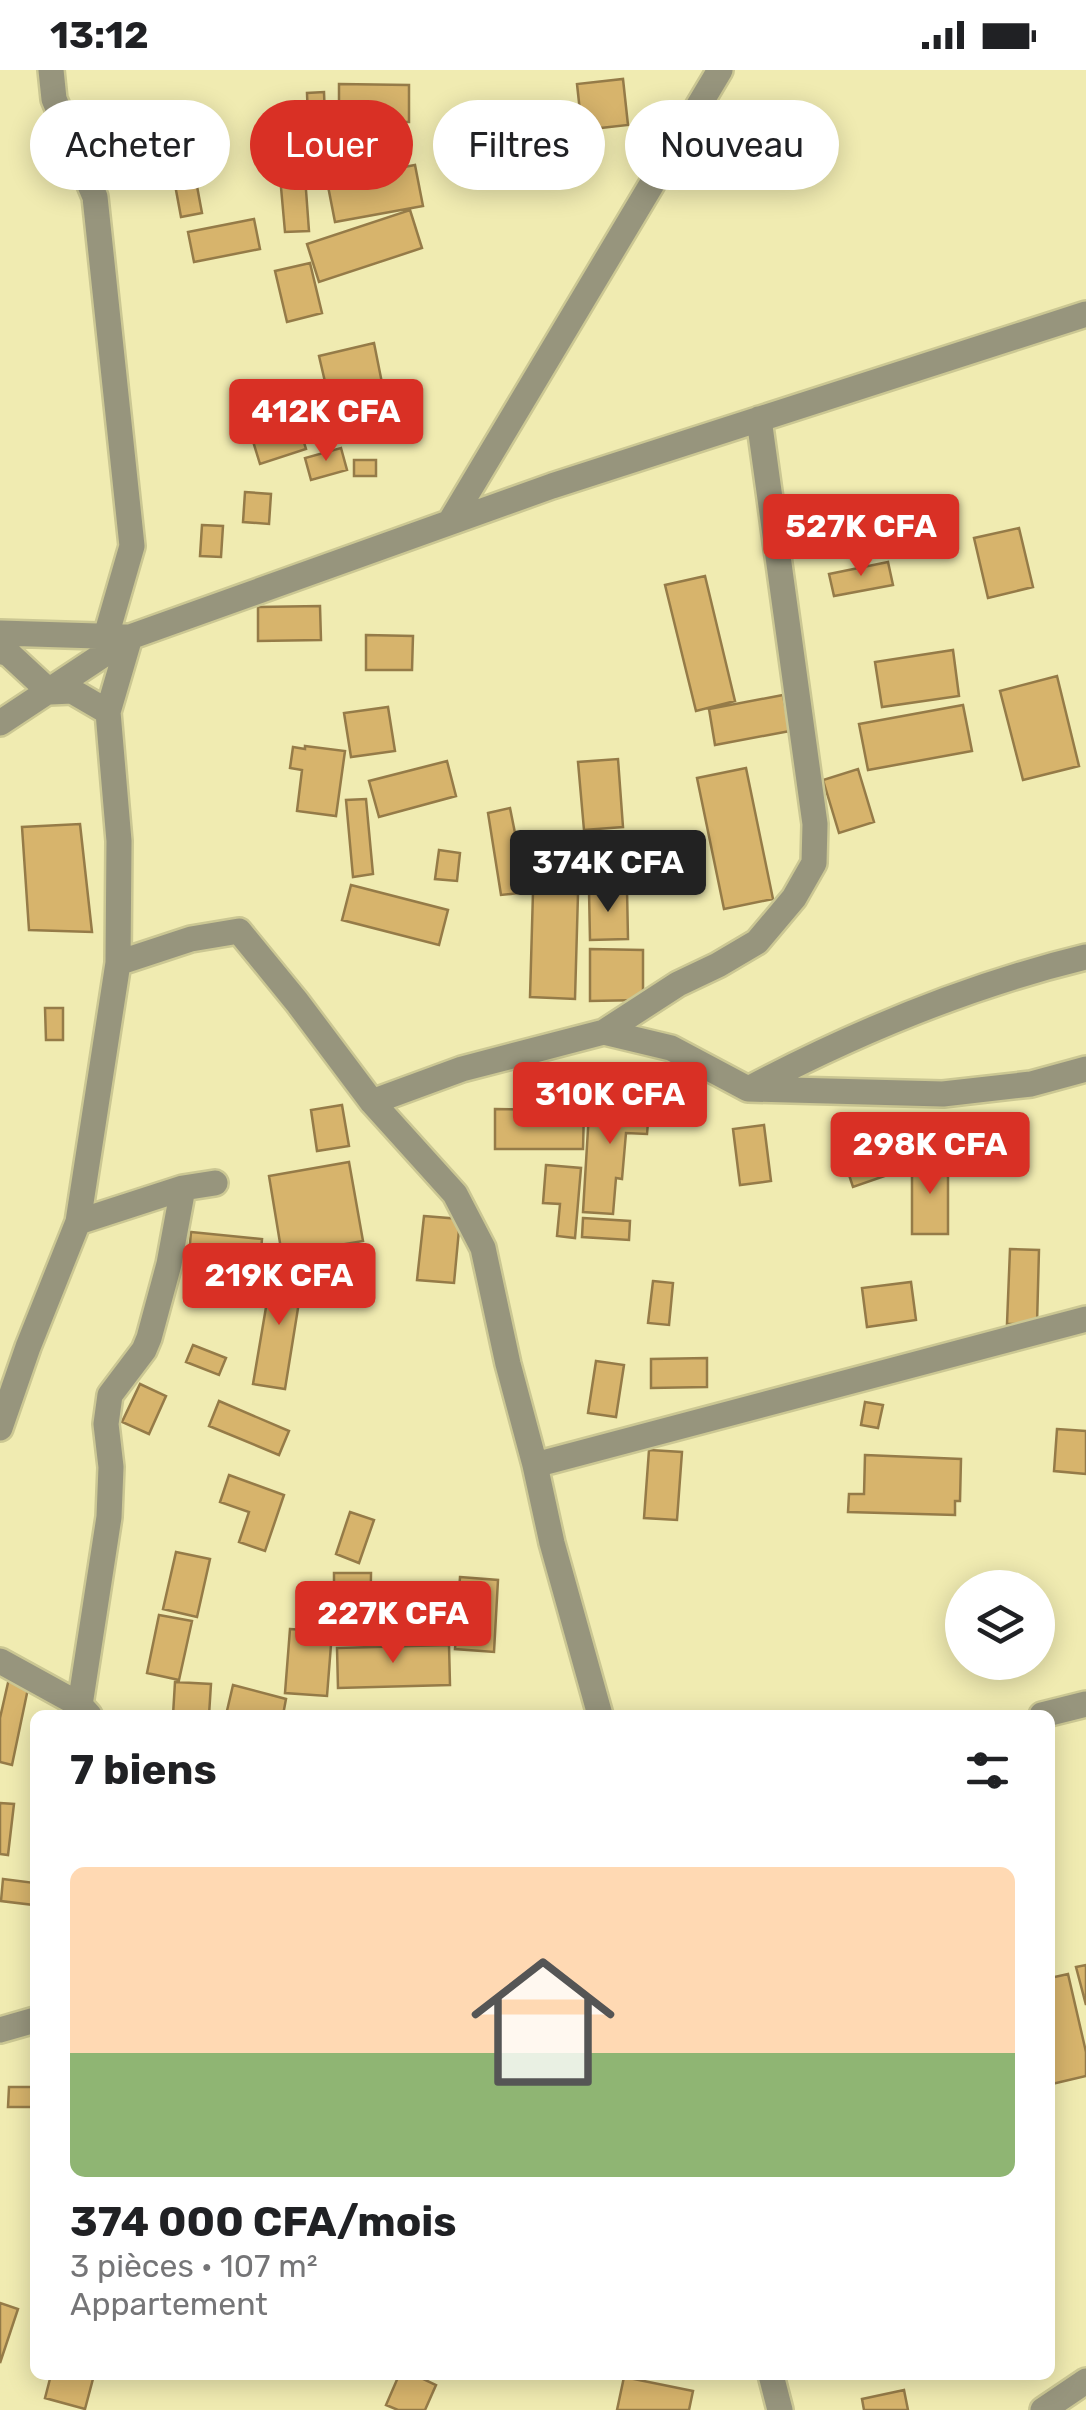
<!DOCTYPE html>
<html lang="fr">
<meta charset="utf-8">
<style>
:root{--surface:#fff;--page:#f6f6f6;--text:#202124;--muted:#757577;--line:#e0e0e0;--accent:#d93025}
body{margin:0;font-family:Rubik,sans-serif;background:var(--page);color:var(--text);height:100vh;display:flex;flex-direction:column;font-size:38px;white-space:nowrap}
*{box-sizing:border-box;margin:0}
p{font-size:32px;color:var(--muted)}
.icon{flex:none;width:55px;height:55px;fill:none;stroke:currentColor;stroke-width:2;stroke-linecap:round;stroke-linejoin:round}
.map{position:relative;flex:1;overflow:hidden}
.drawer{position:absolute;left:30px;top:1640px;width:1025px;height:670px;display:flex;flex-direction:column;background:var(--surface);border-radius:15px;box-shadow:0 5px 25px #0003}
.drawer>*{flex:none}
.top-card{position:absolute;left:30px;top:30px;width:1028px;height:90px;display:flex;gap:20px}
.controls{position:absolute;left:945px;top:1500px;display:grid;gap:20px}
.controls a{display:grid;place-items:center;width:110px;height:110px;border-radius:50%;background:var(--surface);box-shadow:0 5px 25px #0003;font-size:50px}
.price{position:absolute;translate:-50% -85px;padding:0 22px;border-radius:10px;background:var(--accent);color:#fff;font-size:32px;line-height:65px;filter:drop-shadow(0 2px 5px #0008)}
.price::after{content:'';position:absolute;left:50%;top:60px;width:30px;height:22px;margin-left:-15px;background:inherit;clip-path:polygon(0 0,100% 0,50% 100%)}
.price.selected{background:#222;color:#fff}
ul{padding:0;list-style:none}
li{display:grid;align-content:center;gap:20px;height:530px;padding:0 40px}
li+li{border-top:2px solid var(--line)}
li span{display:grid;place-items:center;height:310px;border-radius:15px;color:#555}
li>.icon{margin-inline-start:auto}
span .icon{width:180px;height:180px;fill:#fffc;stroke-width:1}
li b{font-size:42px}
h2{display:flex;justify-content:space-between;align-items:center;height:120px;padding:0 40px;font-size:42px}
.tag{padding:0 35px;border-radius:45px;background:var(--surface);box-shadow:0 5px 25px #0003;font-size:35px;line-height:90px}
.tag.selected{background:var(--accent);color:#fff}
.status{display:flex;justify-content:space-between;align-items:center;height:70px;padding:0 50px;background:var(--surface);direction:ltr}
.status svg{height:28px;fill:currentColor}
.map>svg:first-child{display:block}
</style>
<div class="status"><b>13:12</b><svg viewBox="0 0 49 12"><path d="M0 12V9h3v3zM5 12V6h3v6zM10 12V3h3v9zM15 12V0h3v12zM26 1h20v11H26zM47 4h2v5h-2z"/></svg></div>
<div class="map">
<svg width="1086" height="2340" viewBox="0 0 1086 2340">
<rect width="100%" height="100%" fill="#f0ebb1"/>
<!-- building -->
<path fill="#d7b46c" stroke="#957b48" stroke-width="2.5" d="M 623,9 L 628,55 L 582,60 L 577,14 Z
M 339,14 L 409,15 L 409,52 L 391,52 L 389,62 L 368,60 L 369,52 L 339,51 Z
M 324,22 L 327,102 L 310,102 L 307,23 Z
M 210,66 L 212,84 L 172,91 L 169,72 Z
M 304,93 L 309,161 L 285,162 L 279,95 Z
M 415,95 L 423,136 L 335,152 L 327,111 Z
M 194,100 L 202,143 L 181,147 L 173,104 Z
M 410,140 L 422,178 L 319,212 L 307,174 Z
M 254,149 L 260,179 L 194,192 L 188,162 Z
M 310,193 L 322,243 L 287,252 L 275,201 Z
M 374,273 L 383,318 L 329,329 L 319,286 Z
M 289,324 L 306,379 L 260,394 L 243,339 Z
M 341,378 L 347,400 L 311,410 L 305,388 Z
M 354,390 L 376,390 L 376,406 L 354,406 Z
M 245,422 L 271,424 L 269,454 L 243,452 Z
M 202,455 L 223,456 L 221,487 L 200,486 Z
M 1019,458 L 1033,517 L 988,528 L 974,468 Z
M 888,492 L 893,515 L 834,526 L 829,504 Z
M 705,506 L 735,631 L 696,641 L 665,515 Z
M 320,536 L 321,570 L 258,571 L 258,537 Z
M 366,565 L 413,566 L 412,600 L 366,600 Z
M 953,580 L 959,626 L 882,637 L 875,592 Z
M 1057,606 L 1079,696 L 1023,710 L 1000,621 Z
M 783,625 L 790,661 L 715,675 L 709,639 Z
M 963,635 L 972,681 L 868,700 L 859,654 Z
M 388,637 L 395,681 L 351,687 L 344,643 Z
M 305,676 L 345,681 L 336,746 L 297,741 L 302,700 L 290,698 L 293,677 L 305,679 Z
M 618,689 L 623,757 L 584,760 L 578,692 Z
M 447,691 L 456,726 L 379,747 L 369,711 Z
M 746,698 L 773,829 L 724,839 L 697,708 Z
M 858,699 L 874,752 L 839,763 L 823,710 Z
M 366,729 L 373,804 L 353,807 L 346,730 Z
M 510,738 L 521,793 L 565,789 L 568,818 L 501,825 L 488,743 Z
M 80,754 L 92,862 L 29,860 L 22,757 Z
M 439,780 L 460,783 L 457,811 L 435,809 Z
M 578,791 L 614,792 L 612,817 L 576,815 Z
M 351,815 L 448,840 L 439,875 L 342,850 Z
M 627,819 L 628,869 L 590,870 L 589,820 Z
M 533,822 L 578,824 L 575,929 L 530,927 Z
M 590,879 L 643,880 L 643,930 L 590,931 Z
M 45,938 L 63,938 L 63,970 L 46,970 Z
M 590,1026 L 650,1030 L 647,1064 L 626,1063 L 622,1109 L 616,1108 L 613,1144 L 583,1142 Z
M 342,1035 L 349,1076 L 317,1081 L 311,1040 Z
M 495,1039 L 584,1040 L 583,1079 L 495,1079 Z
M 764,1055 L 771,1111 L 740,1115 L 733,1059 Z
M 892,1060 L 905,1099 L 853,1117 L 840,1078 Z
M 912,1089 L 948,1089 L 948,1164 L 912,1164 Z
M 349,1092 L 363,1171 L 282,1185 L 269,1106 Z
M 546,1095 L 581,1098 L 575,1168 L 557,1166 L 560,1134 L 543,1133 Z
M 424,1146 L 460,1149 L 454,1213 L 417,1210 Z
M 583,1148 L 630,1151 L 629,1170 L 582,1167 Z
M 191,1162 L 262,1169 L 260,1192 L 189,1185 Z
M 1010,1179 L 1039,1180 L 1037,1254 L 1007,1254 Z
M 273,1196 L 304,1201 L 285,1319 L 253,1314 Z
M 653,1211 L 673,1213 L 669,1255 L 648,1253 Z
M 911,1212 L 916,1250 L 867,1257 L 862,1218 Z
M 193,1275 L 226,1288 L 219,1305 L 186,1292 Z
M 707,1288 L 707,1317 L 651,1318 L 651,1289 Z
M 596,1291 L 624,1295 L 616,1347 L 588,1343 Z
M 140,1314 L 166,1326 L 149,1364 L 122,1352 Z
M 219,1331 L 289,1361 L 279,1385 L 209,1356 Z
M 865,1332 L 883,1335 L 878,1358 L 861,1355 Z
M 1057,1359 L 1086,1361 L 1086,1404 L 1054,1401 Z
M 649,1380 L 682,1382 L 677,1450 L 644,1448 Z
M 865,1385 L 961,1389 L 960,1431 L 955,1431 L 955,1445 L 848,1442 L 849,1424 L 864,1424 Z
M 229,1405 L 284,1425 L 265,1481 L 239,1472 L 249,1442 L 220,1432 Z
M 350,1442 L 374,1450 L 359,1493 L 336,1484 Z
M 176,1482 L 210,1489 L 197,1547 L 163,1539 Z
M 334,1503 L 371,1503 L 370,1572 L 334,1572 Z
M 460,1507 L 498,1510 L 494,1582 L 455,1579 Z
M 159,1545 L 192,1551 L 179,1610 L 147,1603 Z
M 290,1559 L 332,1562 L 327,1626 L 285,1623 Z
M 449,1575 L 450,1615 L 338,1618 L 337,1578 Z
M 10,1604 L 30,1609 L 12,1695 L 0,1692 L 0,1648 Z
M 175,1612 L 211,1614 L 209,1645 L 173,1645 Z
M 233,1615 L 286,1629 L 283,1645 L 226,1645 Z
M 0,1733 L 14,1734 L 8,1785 L 0,1784 Z
M 3,1809 L 35,1813 L 34,1835 L 1,1831 Z
M 1086,1895 L 1086,1935 L 1076,1897 Z
M 1068,1904 L 1086,1982 L 1086,2006 L 1052,2014 L 1050,2005 L 1050,1908 Z
M 9,2017 L 35,2017 L 35,2037 L 8,2037 Z
M 0,2233 L 18,2239 L 0,2293 Z
M 51,2305 L 94,2305 L 85,2339 L 45,2328 Z
M 399,2305 L 415,2305 L 436,2315 L 425,2340 L 398,2340 L 386,2335 Z
M 624,2307 L 693,2321 L 689,2340 L 617,2340 Z
M 904,2320 L 908,2340 L 864,2340 L 862,2329 Z"/>
<g fill="none" stroke-linecap="round" stroke-linejoin="round">
<defs>
<path id="minor" d="M 51,0 L 54,29 L 95,127 L 132,476 L 106,566
M 450,452 L 720,0
M 0,563 L 130,567 L 552,416 L 1086,244
M 0,581 L 9,584 L 50,622 L 72,621 L 108,642
M 0,653 L 130,567
M 118,893 L 119,771 L 108,642 L 130,567
M 604,962 L 678,914 L 718,895 L 757,872 L 794,828 L 814,793 L 815,754 L 759,349
M 752,1017 C 857,962 970,915 1086,887
M 372,1032 L 462,999 L 604,962 L 671,978 L 748,1019 L 943,1024 L 1031,1014 L 1086,999
M 78,1152 L 183,1118 L 215,1113
M 0,1358 L 28,1277 L 78,1152 L 118,893 L 191,869 L 239,861 L 297,932 L 372,1032 L 455,1124 L 483,1178 L 508,1294 L 535,1395 L 552,1473 L 600,1645
M 535,1395 L 1086,1249
M 0,1591 L 80,1635 L 89,1645
M 80,1635 L 109,1447 L 111,1397 L 106,1354 L 110,1325 L 144,1280 L 149,1268 L 169,1194 L 183,1118
M 1042,1645 L 1086,1634
M 0,1960 L 35,1950
M 771,2305 L 780,2340
M 1043,2340 L 1086,2311"/>
</defs>
<!-- minor casing -->
<use href="#minor" stroke="#cbc793" stroke-width="30"/>
<!-- minor -->
<use href="#minor" stroke="#97957d" stroke-width="25"/>
</g>
</svg>
<div class="controls">
<a><svg class="icon" aria-label="layers" viewBox="0 0 24 24"><path d="M12 4l9 5-9 5-9-5zM3 14l9 5 9-5"/></svg></a>
</div>
<b class="price" style="left:326px;top:394px">412K CFA</b>
<b class="price" style="left:861px;top:509px">527K CFA</b>
<b class="price selected" style="left:608px;top:845px">374K CFA</b>
<b class="price" style="left:610px;top:1077px">310K CFA</b>
<b class="price" style="left:930px;top:1127px">298K CFA</b>
<b class="price" style="left:279px;top:1258px">219K CFA</b>
<b class="price" style="left:393px;top:1596px">227K CFA</b>
<div class="top-card">
<a class="tag">Acheter</a>
<a class="tag selected">Louer</a>
<a class="tag">Filtres</a>
<a class="tag">Nouveau</a>
</div>
<section class="drawer">
<h2>7 biens<svg class="icon" aria-label="filters" viewBox="0 0 24 24"><path d="M4 7h16M4 17h16"/><circle cx="9" cy="7" r="2"/><circle cx="15" cy="17" r="2"/></svg></h2>
<ul>
<li><span style="background:linear-gradient(#ffd9b3 60%,#8fb573 0)"><svg class="icon" aria-label="home" viewBox="0 0 24 24"><path d="M3 11l9-7 9 7M6 9v11h12V9"/></svg></span><div><b>374 000 CFA/mois</b><p>3 pièces · 107 m²</p><p>Appartement</p></div></li>
</ul>
</section>
</div>
